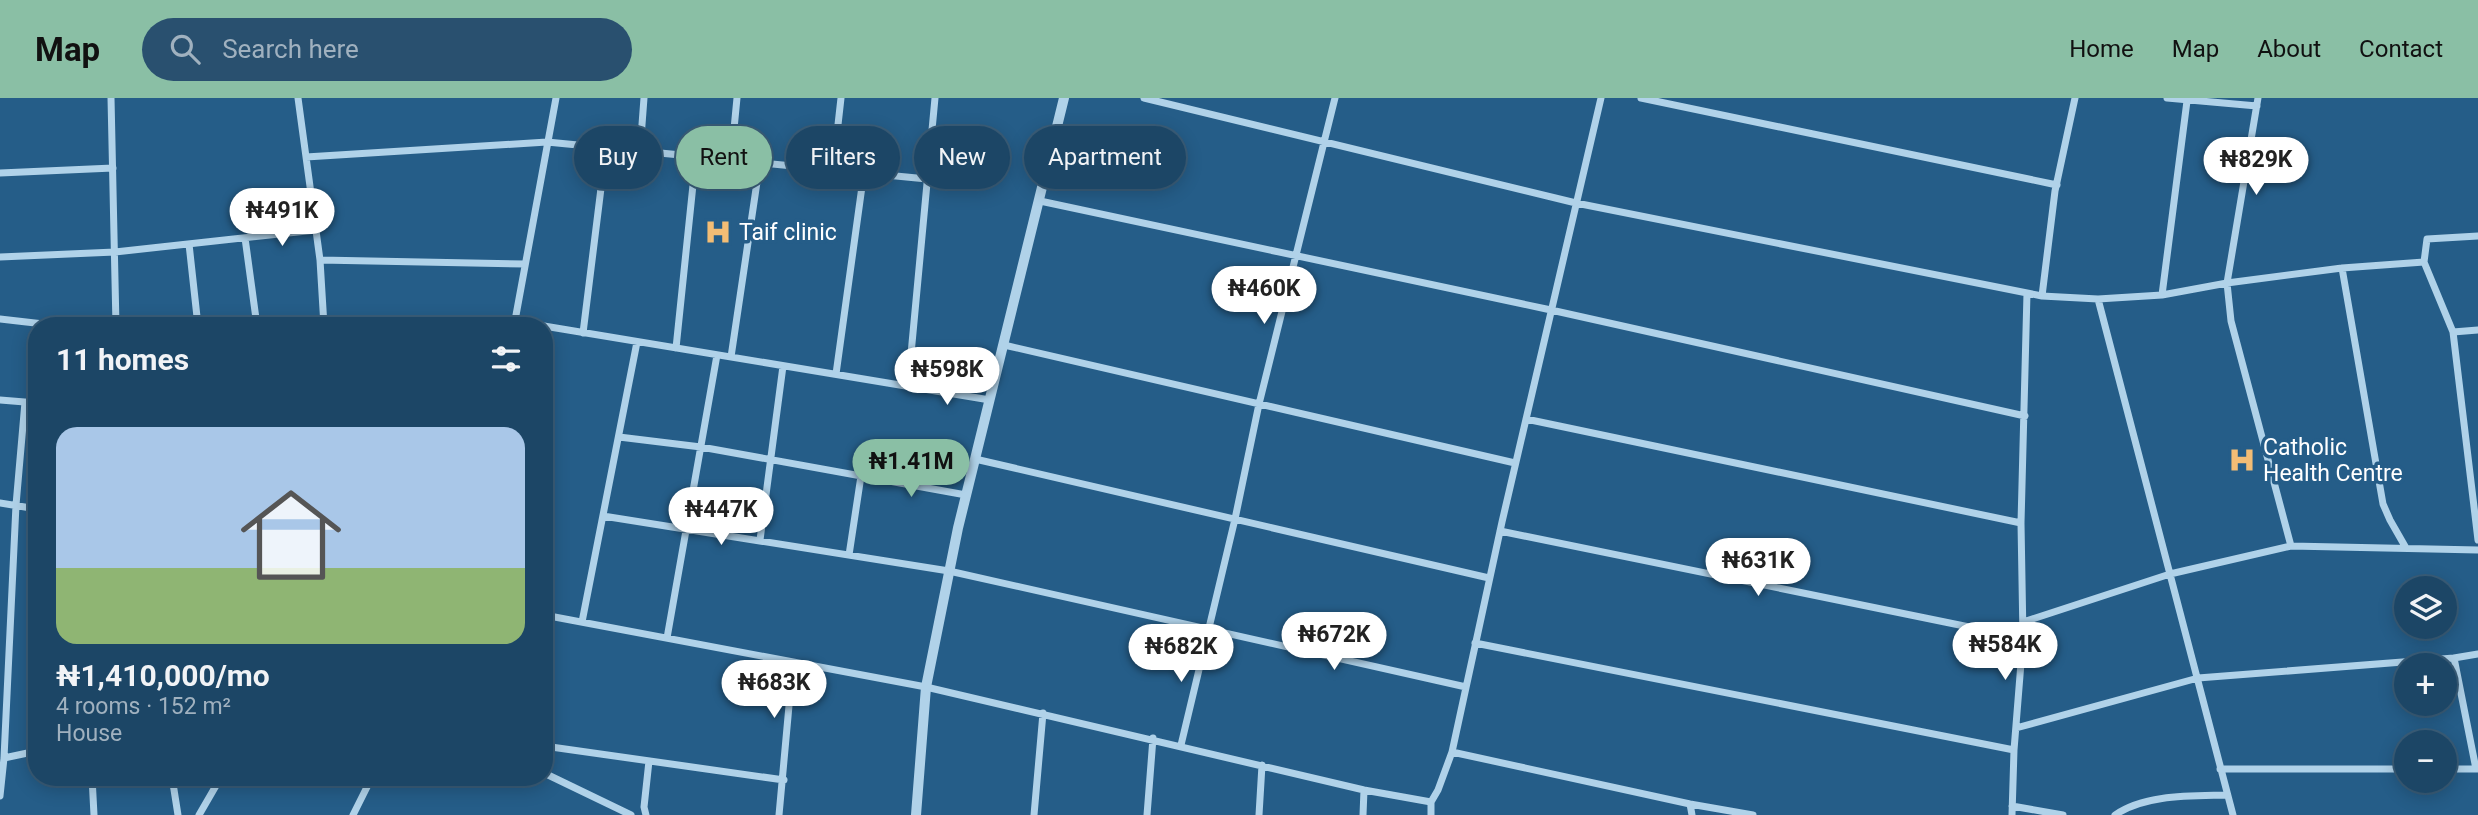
<!DOCTYPE html>
<meta charset="utf-8">
<style>
:root{--surface:#1c4666;--page:#29506f;--text:#f1f3f6;--muted:#a0b1bf;--line:#3a5e7a;--accent:#8abfa5}
body{margin:0;font-family:Roboto,sans-serif;background:var(--page);color:var(--text);height:100vh;display:flex;flex-direction:column;font-size:26px;white-space:nowrap}
*{box-sizing:border-box;margin:0}
p{font-size:23px;color:var(--muted)}
.icon{flex:none;width:38px;height:38px;fill:none;stroke:currentColor;stroke-width:2;stroke-linecap:round;stroke-linejoin:round}
.map{position:relative;flex:1;overflow:hidden}
.side{position:absolute;left:28px;top:219px;width:525px;height:469px;display:flex;flex-direction:column;background:var(--surface);border-radius:28px;box-shadow:0 4px 18px #0003,0 0 0 2px var(--line)}
.side>*{flex:none}
.hud{position:absolute;left:574px;top:28px;width:665px;height:63px;display:flex;gap:14px}
.tools{position:absolute;left:2394px;top:478px;display:grid;gap:14px}
.tools a{display:grid;place-items:center;width:63px;height:63px;border-radius:50%;background:var(--surface);box-shadow:0 4px 18px #0003,0 0 0 2px var(--line);font-size:35px}
.price{position:absolute;translate:-50% -60px;padding:0 16px;border-radius:24px;background:#fff;color:#222;font-size:23px;line-height:46px;filter:drop-shadow(0 2px 4px #0008)}
.price::after{content:'';position:absolute;left:50%;top:42px;width:21px;height:16px;margin-left:-10px;background:inherit;clip-path:polygon(0 0,100% 0,50% 100%)}
.price.active{background:var(--accent);color:#111}
ul{padding:0;list-style:none}
li{display:grid;align-content:center;gap:14px;height:371px;padding:0 28px}
li+li{border-top:2px solid var(--line)}
li span{display:grid;place-items:center;height:217px;border-radius:21px;color:#555}
li>.icon{margin-inline-start:auto}
span .icon{width:126px;height:126px;fill:#fffc;stroke-width:1}
li b{font-size:30px}
h2{display:flex;justify-content:space-between;align-items:center;height:84px;padding:0 28px;font-size:30px}
.pill{padding:0 24px;border-radius:32px;background:var(--surface);box-shadow:0 4px 18px #0003,0 0 0 2px var(--line);font-size:24px;line-height:63px}
.pill.active{background:var(--accent);color:#111}
header{display:flex;align-items:center;gap:42px;box-sizing:border-box;height:98px;padding:0 35px;background:var(--accent);color:#111}
header strong{font-size:33px}
nav{display:flex;gap:38px;margin-inline-start:auto;font-size:24px}
.search{width:490px;height:63px;background:var(--page);display:flex;align-items:center;gap:18px;box-sizing:border-box;padding:0 24px;border-radius:38px;color:var(--muted);font-size:26px}
.map>svg:first-child{display:block}
</style>
<header>
<strong>Map</strong>
<div class="search"><svg class="icon" aria-label="search" viewBox="0 0 24 24"><circle cx="10" cy="10" r="6"/><path d="M15 15l6 6"/></svg>Search here</div>
<nav><a>Home</a><a>Map</a><a>About</a><a>Contact</a></nav>
</header>
<div class="map">
<svg width="2478" height="717" viewBox="0 0 2478 717">
<rect width="100%" height="100%" fill="#255d88"/>
<g fill="none" stroke-linecap="round" stroke-linejoin="round">
<!-- minor -->
<path stroke="#b0d2e9" stroke-width="7" d="M 111,0 L 116,228
M 298,0 L 320,162 L 324,228
M 1144,0 L 1576,105 L 2042,198 L 2098,201 L 2162,197 L 2227,185 L 2342,170 L 2424,164
M 1641,0 L 2057,87
M 2167,0 L 2257,8
M 2258,0 L 2227,185 L 2231,223 L 2291,448
M 640,53 L 644,0
M 306,59 L 547,44 L 927,81
M 731,62 L 737,0
M 833,71 L 841,0
M 0,75 L 113,70
M 1040,103 L 1551,212 L 2025,318
M 2478,138 L 2427,141 L 2424,164 L 2453,234 L 2478,442
M 245,140 L 257,228
M 189,146 L 198,228
M 0,159 L 115,154 L 316,132
M 320,162 L 525,166
M 2342,170 L 2383,406 L 2390,422 L 2406,450
M 2162,197 L 2187,3
M 2042,198 L 2055,93 L 2075,0
M 2098,201 L 2233,717
M 0,221 L 61,228
M 515,224 L 539,228
M 514,228 L 556,0
M 544,228 L 990,302
M 2453,234 L 2478,232
M 583,235 L 606,50
M 1004,247 L 1515,365
M 676,250 L 696,58
M 731,259 L 760,64
M 836,276 L 864,74
M 908,288 L 935,0
M 0,302 L 37,305
M 1526,321 L 2021,425
M 619,339 L 701,349 L 966,397
M 975,361 L 1489,480
M 0,405 L 37,411
M 603,418 L 949,473 L 1466,589
M 1500,433 L 2023,540
M 760,442 L 783,268
M 849,457 L 861,378
M 544,517 L 926,589 L 1364,692 L 1431,704
M 582,524 L 637,244
M 2023,524 L 2170,476 L 2291,448 L 2478,452
M 667,540 L 717,257
M 1475,545 L 2014,652
M 2454,560 L 2476,671
M 2016,630 L 2198,580 L 2454,560 L 2478,556
M 1181,647 L 1235,421 L 1259,306 L 1335,0
M 544,648 L 784,682
M 1452,654 L 1690,706 L 1753,717
M 4,660 L 37,653
M 2220,671 L 2406,671
M 2445,671 L 2478,671
M 544,675 L 631,717
M 92,679 L 94,717
M 172,679 L 178,717
M 0,698 L 4,660 L 16,407 L 25,304
M 1690,706 L 1692,717
M 2012,708 L 2063,717
M 199,717 L 221,679
M 353,717 L 372,679
M 646,717 L 644,709 L 649,663
M 779,717 L 793,564
M 1034,717 L 1043,615
M 1147,717 L 1153,640
M 1259,717 L 1262,667
M 1363,717 L 1364,692
M 1431,717 L 1431,704 L 1438,692 L 1452,654 L 1502,424 L 1601,0
M 2012,717 L 2014,652 L 2023,540 L 2021,425 L 2027,195
M 2115,717 C 2145,696 2192,698 2227,697"/>
<!-- tertiary -->
<path stroke="#b0d2e9" stroke-width="10" d="M 916,717 L 926,589 L 958,430 L 1064,0"/>
</g>
<!-- icons -->
<defs>
<symbol id="hospital-bare" viewBox="-9 -9 18 18"><path d="M-5-5h3v3.5h4V-5h3V5h-3V1.5h-4V5h-3Z" fill="#f3bd75" stroke="#255d88" stroke-width="2.5" paint-order="stroke"/></symbol>
</defs>
<g fill-rule="evenodd">
<use href="#hospital-bare" x="699" y="115" width="38" height="38"/>
<use href="#hospital-bare" x="2223" y="343" width="38" height="38"/>
</g>
<g text-anchor="middle" dominant-baseline="central" stroke-width="7" stroke-linejoin="round" paint-order="stroke">
<!-- poi labels -->
<g font-size="23" fill="#fff" stroke="#255d88" text-anchor="start">
<text x="739" y="134">Taif clinic</text>
<text x="2263" y="349">Catholic<tspan x="2263" dy="26">Health Centre</tspan></text>
</g>
</g>
</svg>
<div class="tools">
<a><svg class="icon" aria-label="layers" viewBox="0 0 24 24"><path d="M12 4l9 5-9 5-9-5zM3 14l9 5 9-5"/></svg></a>
<a>+</a>
<a>−</a>
</div>
<b class="price" style="left:2256px;top:99px">₦829K</b>
<b class="price" style="left:282px;top:150px">₦491K</b>
<b class="price" style="left:1264px;top:228px">₦460K</b>
<b class="price" style="left:947px;top:309px">₦598K</b>
<b class="price active" style="left:911px;top:401px">₦1.41M</b>
<b class="price" style="left:721px;top:449px">₦447K</b>
<b class="price" style="left:1758px;top:500px">₦631K</b>
<b class="price" style="left:1334px;top:574px">₦672K</b>
<b class="price" style="left:2005px;top:584px">₦584K</b>
<b class="price" style="left:1181px;top:586px">₦682K</b>
<b class="price" style="left:774px;top:622px">₦683K</b>
<div class="hud">
<a class="pill">Buy</a>
<a class="pill active">Rent</a>
<a class="pill">Filters</a>
<a class="pill">New</a>
<a class="pill">Apartment</a>
</div>
<section class="side">
<h2>11 homes<svg class="icon" aria-label="filters" viewBox="0 0 24 24"><path d="M4 7h16M4 17h16"/><circle cx="9" cy="7" r="2"/><circle cx="15" cy="17" r="2"/></svg></h2>
<ul>
<li><span style="background:linear-gradient(#a9c7e8 65%,#8fb573 0)"><svg class="icon" aria-label="home" viewBox="0 0 24 24"><path d="M3 11l9-7 9 7M6 9v11h12V9"/></svg></span><div><b>₦1,410,000/mo</b><p>4 rooms · 152 m²</p><p>House</p></div></li>
</ul>
</section>
</div>
